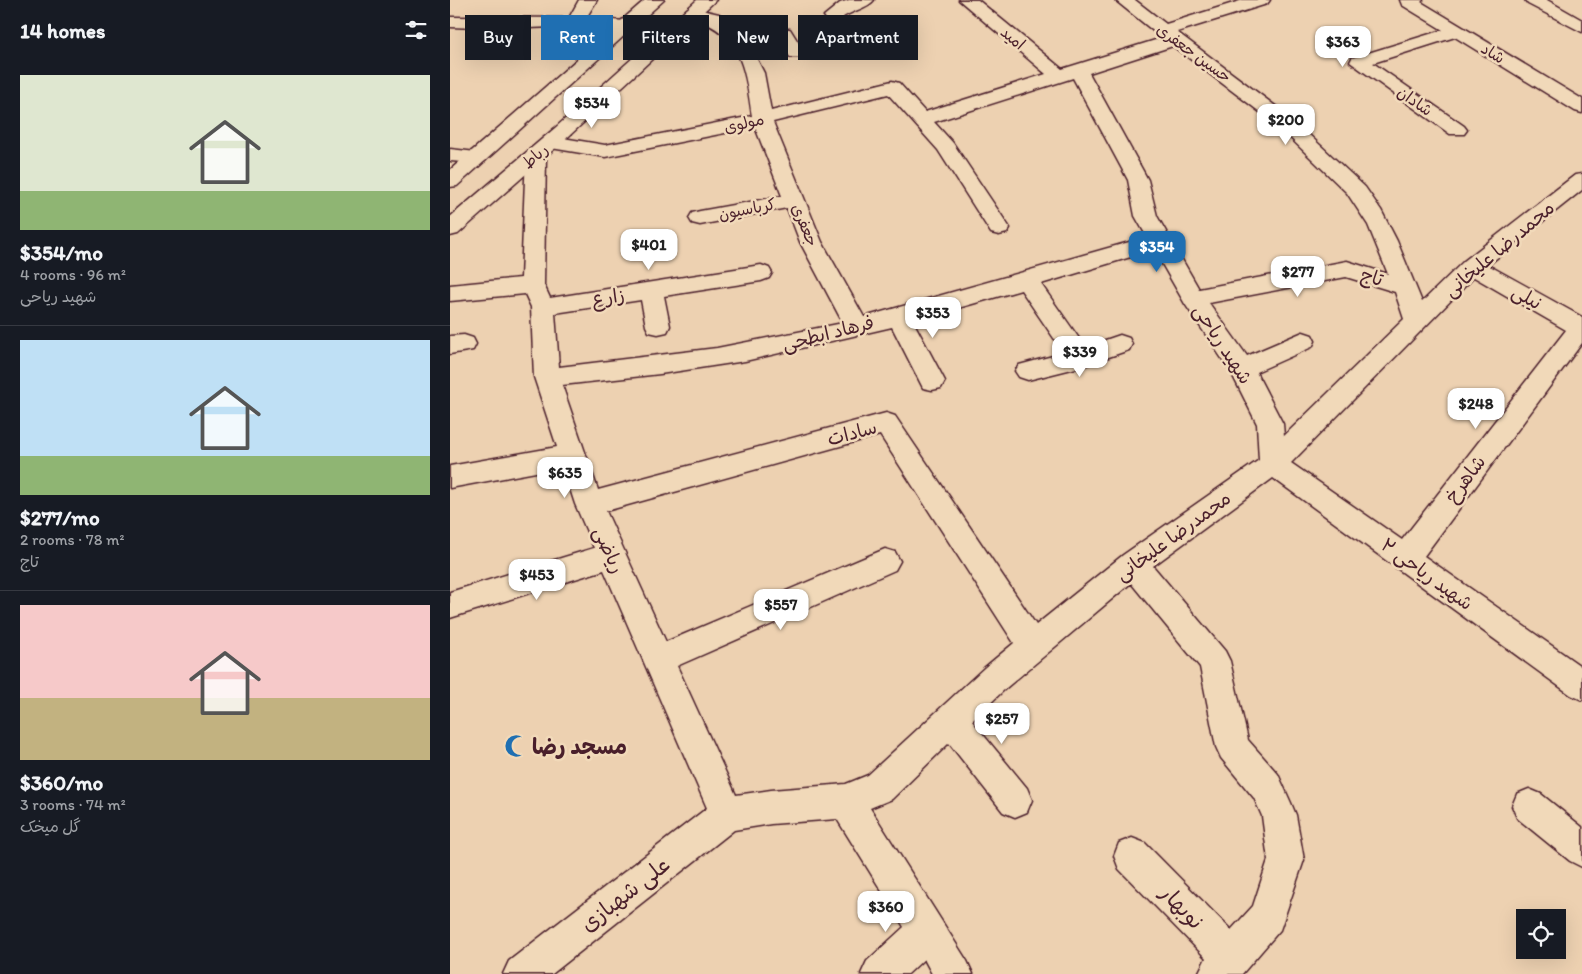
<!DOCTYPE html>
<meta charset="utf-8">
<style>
:root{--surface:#171b24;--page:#242831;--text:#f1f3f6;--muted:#9ea1a6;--line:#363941;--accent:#1f6fb2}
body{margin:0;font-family:Itim,"Playpen Sans Arabic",sans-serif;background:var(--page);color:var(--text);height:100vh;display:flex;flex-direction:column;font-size:19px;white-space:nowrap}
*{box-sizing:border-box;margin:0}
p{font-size:16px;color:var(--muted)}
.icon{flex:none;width:28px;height:28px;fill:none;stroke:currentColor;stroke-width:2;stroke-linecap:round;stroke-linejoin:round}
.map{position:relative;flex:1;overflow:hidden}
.details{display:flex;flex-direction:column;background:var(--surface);width:450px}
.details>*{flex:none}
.hud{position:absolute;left:15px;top:15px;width:475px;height:45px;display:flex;gap:10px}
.controls{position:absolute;left:1066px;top:909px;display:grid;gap:10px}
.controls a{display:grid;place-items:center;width:50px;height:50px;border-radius:0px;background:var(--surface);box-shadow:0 5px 20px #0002;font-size:25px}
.price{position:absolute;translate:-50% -42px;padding:0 11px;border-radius:10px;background:#fff;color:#222;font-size:16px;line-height:32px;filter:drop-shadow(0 1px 2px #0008)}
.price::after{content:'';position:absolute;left:50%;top:30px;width:15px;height:11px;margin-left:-8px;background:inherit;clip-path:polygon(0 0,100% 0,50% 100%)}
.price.on{background:var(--accent);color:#fff}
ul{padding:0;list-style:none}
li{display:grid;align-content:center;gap:10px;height:265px;padding:0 20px}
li+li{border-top:1px solid var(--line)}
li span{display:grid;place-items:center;height:155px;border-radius:0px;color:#555}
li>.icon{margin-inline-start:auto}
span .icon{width:90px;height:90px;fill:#fffc;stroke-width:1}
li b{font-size:21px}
h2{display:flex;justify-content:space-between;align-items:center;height:60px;padding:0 20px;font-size:21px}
.tag{padding:0 18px;border-radius:0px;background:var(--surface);box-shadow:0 5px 20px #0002;font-size:18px;line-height:45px}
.tag.on{background:var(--accent);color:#fff}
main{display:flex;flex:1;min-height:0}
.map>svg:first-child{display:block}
</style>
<main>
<section class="details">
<h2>14 homes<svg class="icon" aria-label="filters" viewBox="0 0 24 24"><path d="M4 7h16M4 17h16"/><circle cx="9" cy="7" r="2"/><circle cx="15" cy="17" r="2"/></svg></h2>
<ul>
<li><span style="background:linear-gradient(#dfe7d0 75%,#8fb573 0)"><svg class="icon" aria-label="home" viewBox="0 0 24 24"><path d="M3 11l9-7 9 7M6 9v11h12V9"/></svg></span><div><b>$354/mo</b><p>4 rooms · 96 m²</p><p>شهید ریاحی</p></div></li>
<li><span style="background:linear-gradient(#bfe0f5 75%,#8fb573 0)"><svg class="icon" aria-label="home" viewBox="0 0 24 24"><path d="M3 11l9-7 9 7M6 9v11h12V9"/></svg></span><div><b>$277/mo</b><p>2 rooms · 78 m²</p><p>تاج</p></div></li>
<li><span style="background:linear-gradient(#f6c9c9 60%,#c2b280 0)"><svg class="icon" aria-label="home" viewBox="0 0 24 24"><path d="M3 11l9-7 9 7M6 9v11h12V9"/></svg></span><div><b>$360/mo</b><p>3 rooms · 74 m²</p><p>گل میخک</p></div></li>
</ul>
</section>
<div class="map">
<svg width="1132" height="974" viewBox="0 0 1132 974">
<rect width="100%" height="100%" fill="#edd1b1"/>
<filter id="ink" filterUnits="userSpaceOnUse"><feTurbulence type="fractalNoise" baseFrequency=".02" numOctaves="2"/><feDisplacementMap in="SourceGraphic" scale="10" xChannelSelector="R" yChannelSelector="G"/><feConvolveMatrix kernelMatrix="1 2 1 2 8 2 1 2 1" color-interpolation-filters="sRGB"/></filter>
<g filter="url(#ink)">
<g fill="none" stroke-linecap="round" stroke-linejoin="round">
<defs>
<path id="street" d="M 129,0 L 147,0 L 136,18 L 175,21 L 181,22 L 184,26 L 181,30 L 175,31 L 104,27 L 53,29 L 0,27 L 0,17 L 119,18 Z
M 399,0 L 424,0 C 418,8 402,11 393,17 L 416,46 L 413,50 L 401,50 L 374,16 L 390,3 Z
M 509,0 L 528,0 L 612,69 L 712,38 L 665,0 L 685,0 L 716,24 L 793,0 L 820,0 L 817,4 L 727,32 L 840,117 L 915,187 L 931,210 L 947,241 L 972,302 L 1014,261 L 1125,175 L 1132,174 L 1132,190 L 1038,265 L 1132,317 L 1132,343 L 974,556 L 1132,667 L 1132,700 L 1121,695 L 823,478 L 703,566 L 775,651 L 780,661 L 798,740 L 828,774 L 841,803 L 846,815 L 854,860 L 830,930 L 792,974 L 748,974 L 756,958 L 669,869 L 664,856 L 669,843 L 682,838 L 695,843 L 781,930 L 803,906 L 818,860 L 812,816 L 804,798 L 771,758 L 766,747 L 750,667 L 681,583 L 556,688 L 522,721 L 577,788 L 582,800 L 577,812 L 565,817 L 553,812 L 499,743 L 442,799 L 420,808 L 517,961 L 523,974 L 482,974 L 474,959 L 458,974 L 411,974 L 417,961 L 454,927 L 387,819 L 321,824 L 284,830 L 102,974 L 53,974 L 59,961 L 257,808 L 154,570 L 0,618 L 0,592 L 144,548 L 125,504 L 113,467 L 0,488 L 0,466 L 107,447 L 84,377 L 81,307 L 75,294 L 0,301 L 0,285 L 71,278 L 76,155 L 79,151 L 86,149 L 93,151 L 96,155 L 94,285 L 100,298 L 311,265 L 319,268 L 322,273 L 319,278 L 311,281 L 214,296 L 220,326 L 217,332 L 208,334 L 199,332 L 196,326 L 191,300 L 105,313 L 109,367 L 267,348 L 393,323 L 350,242 L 337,208 L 250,225 L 242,223 L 239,218 L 242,213 L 250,211 L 332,196 L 305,127 L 155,157 L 101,148 L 94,146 L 91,142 L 94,138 L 101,136 L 155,145 L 302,116 C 295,67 291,30 237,17 L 234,13 L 237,9 L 243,8 L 269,14 L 290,29 L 340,29 L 355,53 L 352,57 L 340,57 L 328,39 L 297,40 L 314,73 L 321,111 L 442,81 L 449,83 L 475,112 L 596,74 ZM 723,46 L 827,125 L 897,193 L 918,225 L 938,274 L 897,261 L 749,289 L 707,216 L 698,180 L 639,73 ZM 623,78 L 678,180 L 685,216 L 697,237 L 414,317 L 372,242 L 323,122 L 438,94 L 488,150 L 541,233 L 549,235 L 557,233 L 560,228 L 503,143 L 484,122 ZM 704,250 L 735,304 L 781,372 L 807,424 L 809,460 L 673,555 L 586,625 L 445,416 L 436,413 L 148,490 L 112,385 L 210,374 L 295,361 L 442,327 L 473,388 L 482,390 L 491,388 L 495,381 L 463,321 L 571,290 L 614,353 L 569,365 L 565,371 L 569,377 L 578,380 L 630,367 L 679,350 L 682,344 L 679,338 L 670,335 L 635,347 L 591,284 ZM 896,277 L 945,292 L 954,319 L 834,436 L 833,424 L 806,372 L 862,347 L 865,341 L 862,335 L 853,332 L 797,356 L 759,303 ZM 1024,277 L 1116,330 L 952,540 L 841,463 ZM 430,435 L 564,643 L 534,668 L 418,775 L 396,784 L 321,790 L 286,795 L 227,666 L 445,570 L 450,561 L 445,552 L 435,549 L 216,642 L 156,511 Z
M 950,0 L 973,0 L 971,2 L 1132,99 L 1132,113 L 1125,111 L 1005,37 L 923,63 L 1014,126 L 1017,130 L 1014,134 L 1000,134 L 900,62 L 902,58 L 993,30 L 952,5 Z
M 1075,0 L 1097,0 L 1132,20 L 1132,32 L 1078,4 Z
M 0,149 L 35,153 L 38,157 L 35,161 L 28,163 L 0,161 Z
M 14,335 L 23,338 L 26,344 L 23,350 L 0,354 L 0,336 Z
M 1079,789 L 1091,794 L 1132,827 L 1132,867 L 1120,861 L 1067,818 L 1062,806 L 1067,794 Z"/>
<path id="secondary" d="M 195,0 L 214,0 L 7,186 L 0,187 L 0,170 Z
M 247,0 L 266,0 L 119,136 L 8,234 L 0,236 L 0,217 L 105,128 Z"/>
</defs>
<!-- street casing -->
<use href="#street" stroke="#4a1f2b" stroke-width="3"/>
<!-- secondary casing -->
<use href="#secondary" stroke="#4a1f2b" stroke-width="3"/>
<!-- street -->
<use href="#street" fill="#f1d9b9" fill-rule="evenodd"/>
<!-- secondary -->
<use href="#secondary" fill="#f1d9b9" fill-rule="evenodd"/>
</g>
</g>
<!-- icons -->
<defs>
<symbol id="mosque-bare" viewBox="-9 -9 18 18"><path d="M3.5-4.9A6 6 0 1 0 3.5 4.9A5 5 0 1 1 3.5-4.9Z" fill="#1f6fb2" stroke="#f1d9b9" stroke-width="2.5" paint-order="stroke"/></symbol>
</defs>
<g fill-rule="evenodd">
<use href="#mosque-bare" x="50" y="730" width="32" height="32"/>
</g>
<g text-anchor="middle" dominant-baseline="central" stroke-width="5" stroke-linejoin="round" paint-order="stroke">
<!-- far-street labels -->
<g font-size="16" fill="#4a1f2b" stroke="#f1d9b9">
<text transform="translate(563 38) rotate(40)">امید</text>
<text transform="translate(744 53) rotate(36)">حسین جعفری</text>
<text transform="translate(1043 53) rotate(31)">شاد</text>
<text transform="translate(965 101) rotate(35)">شادان</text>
<text transform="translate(294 123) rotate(-13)">مولوی</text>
<text transform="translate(85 156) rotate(-41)">رباط</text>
<text transform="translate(297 209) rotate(-11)">کرباسیون</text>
<text transform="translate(355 225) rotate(67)">جعفری</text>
</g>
<!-- street labels -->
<g font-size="19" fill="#4a1f2b" stroke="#f1d9b9">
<text transform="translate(1049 249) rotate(-40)">محمدرضا علیخانی</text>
<text transform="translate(922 277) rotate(17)">تاج</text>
<text transform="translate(158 297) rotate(-9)">زارع</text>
<text transform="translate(1077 297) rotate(29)">نیلی</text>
<text transform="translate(378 333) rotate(-14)">فرهاد ابطحی</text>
<text transform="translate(773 344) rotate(57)">شهید ریاحی</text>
<text transform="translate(402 433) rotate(-15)">سادات</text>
<text transform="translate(1015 479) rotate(-53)">شاهرخ</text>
<text transform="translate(723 536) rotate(-36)">محمدرضا علیخانی</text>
<text transform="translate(159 550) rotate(66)">ریاضی</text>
<text transform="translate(977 574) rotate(36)">شهید ریاحی ۲</text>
</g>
<!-- near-poi labels -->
<g font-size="22" font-weight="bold" fill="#4a1f2b" stroke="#f1d9b9" text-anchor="start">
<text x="82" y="746">مسجد رضا</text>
</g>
<!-- near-street labels -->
<g font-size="22" fill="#4a1f2b" stroke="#f1d9b9">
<text transform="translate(175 894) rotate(-38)">علی شهبازی</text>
<text transform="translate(732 907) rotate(46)">نوبهار</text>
</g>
</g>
</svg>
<div class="controls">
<a><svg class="icon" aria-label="locate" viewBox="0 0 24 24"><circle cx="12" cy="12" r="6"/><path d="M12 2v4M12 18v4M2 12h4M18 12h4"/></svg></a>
</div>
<b class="price" style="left:893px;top:68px">$363</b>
<b class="price" style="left:142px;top:129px">$534</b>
<b class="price" style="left:836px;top:146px">$200</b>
<b class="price" style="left:199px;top:271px">$401</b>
<b class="price on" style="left:707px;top:273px">$354</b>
<b class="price" style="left:848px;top:298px">$277</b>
<b class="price" style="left:483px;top:339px">$353</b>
<b class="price" style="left:630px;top:378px">$339</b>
<b class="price" style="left:1026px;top:430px">$248</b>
<b class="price" style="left:115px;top:499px">$635</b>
<b class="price" style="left:87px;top:601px">$453</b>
<b class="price" style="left:331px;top:631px">$557</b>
<b class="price" style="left:552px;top:745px">$257</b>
<b class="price" style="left:436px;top:933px">$360</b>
<div class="hud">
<a class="tag">Buy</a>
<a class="tag on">Rent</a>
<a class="tag">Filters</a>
<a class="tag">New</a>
<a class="tag">Apartment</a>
</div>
</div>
</main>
